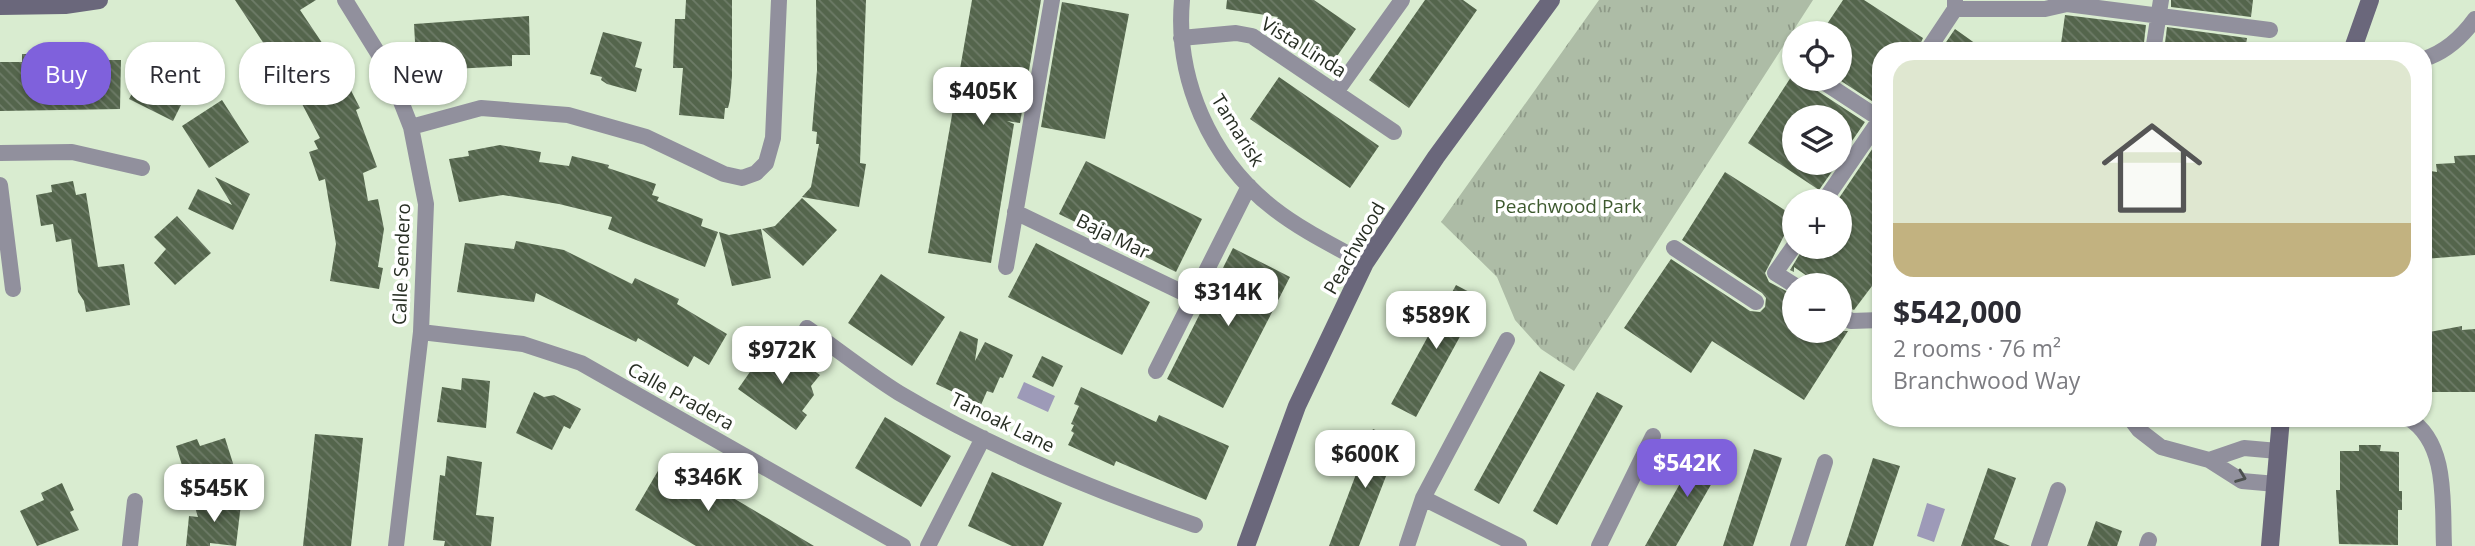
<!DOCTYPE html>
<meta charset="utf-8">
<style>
:root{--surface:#fff;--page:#f7f7f7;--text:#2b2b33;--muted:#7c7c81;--accent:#7f61dc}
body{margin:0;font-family:"Open Sans",sans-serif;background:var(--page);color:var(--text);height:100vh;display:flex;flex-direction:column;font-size:26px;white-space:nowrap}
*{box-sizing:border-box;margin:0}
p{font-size:23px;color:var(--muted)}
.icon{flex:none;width:38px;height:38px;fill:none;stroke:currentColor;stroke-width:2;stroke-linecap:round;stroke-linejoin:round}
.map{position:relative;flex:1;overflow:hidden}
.sheet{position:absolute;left:1872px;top:42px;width:560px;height:385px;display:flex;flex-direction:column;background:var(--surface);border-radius:28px;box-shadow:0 2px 5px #0004}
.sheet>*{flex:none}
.top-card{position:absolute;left:21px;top:42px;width:665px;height:63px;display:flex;gap:14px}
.tools{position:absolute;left:1782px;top:21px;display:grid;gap:14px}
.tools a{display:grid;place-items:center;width:70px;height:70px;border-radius:50%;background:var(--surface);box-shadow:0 2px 5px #0004;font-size:35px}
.price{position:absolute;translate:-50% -60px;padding:0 16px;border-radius:14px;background:#fff;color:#222;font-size:23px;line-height:46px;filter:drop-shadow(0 2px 4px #0008)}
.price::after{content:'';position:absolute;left:50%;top:42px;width:21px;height:16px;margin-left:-10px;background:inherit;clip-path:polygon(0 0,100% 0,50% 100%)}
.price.on{background:var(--accent);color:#fff}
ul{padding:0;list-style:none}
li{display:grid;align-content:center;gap:14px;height:371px;padding:0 21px}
li span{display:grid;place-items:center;height:217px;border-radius:21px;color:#555}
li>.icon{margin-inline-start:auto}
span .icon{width:126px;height:126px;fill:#fffc;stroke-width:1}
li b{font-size:30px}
.chip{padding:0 24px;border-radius:28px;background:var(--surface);box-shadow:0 2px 5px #0004;font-size:24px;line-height:63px}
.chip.on{background:var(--accent);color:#fff}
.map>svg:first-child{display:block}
</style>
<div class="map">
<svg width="2475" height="546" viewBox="0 0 2475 546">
<defs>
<pattern id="grass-tufts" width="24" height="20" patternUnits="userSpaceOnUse" patternTransform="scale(1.75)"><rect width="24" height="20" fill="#adbca6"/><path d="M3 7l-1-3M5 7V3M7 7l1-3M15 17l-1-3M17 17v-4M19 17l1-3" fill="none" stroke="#8d9987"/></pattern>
<pattern id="building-back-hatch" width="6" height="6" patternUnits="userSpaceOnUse" patternTransform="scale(1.75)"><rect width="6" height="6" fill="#54654c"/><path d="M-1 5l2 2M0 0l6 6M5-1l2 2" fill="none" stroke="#6e7c68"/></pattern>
</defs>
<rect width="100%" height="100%" fill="#d9ecd0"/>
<!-- grass -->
<path fill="url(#grass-tufts)" d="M 1599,0 L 1813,0 L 1574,371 L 1541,349 L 1515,320 L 1497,277 L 1441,222 Z"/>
<!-- water -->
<path fill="#9d9ab8" d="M 1024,382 L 1055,396 L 1048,412 L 1017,398 Z
M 1927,503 L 1945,509 L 1934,542 L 1917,536 Z"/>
<!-- building -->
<path fill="url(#building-back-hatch)" d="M 235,0 L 316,0 L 300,10 L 341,71 L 360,108 L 356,110 L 377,167 L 363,173 L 368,201 L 378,199 L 384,229 L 378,267 L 383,268 L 379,289 L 330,281 L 336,244 L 325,179 L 319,181 L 309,152 L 318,149 L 314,141 L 320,138 L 292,85 L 284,90 L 257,49 L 264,44 Z
M 686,0 L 732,0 L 732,76 L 730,100 L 728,108 L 725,108 L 724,119 L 679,115 L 683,68 L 673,68 L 675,19 L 685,19 Z
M 816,0 L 866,0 L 860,163 L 866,164 L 859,207 L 802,197 L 811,187 L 819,144 L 816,144 L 817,132 L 812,131 L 817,70 Z
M 972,0 L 1041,0 L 1020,123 L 1007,121 L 1014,124 L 991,263 L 928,253 Z
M 1227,0 L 1314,0 L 1356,29 L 1328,69 L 1270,29 L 1278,17 L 1226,9 Z
M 1425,0 L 1463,0 L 1477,10 L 1409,108 L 1369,80 Z
M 1843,0 L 1864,0 L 1923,38 L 1917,51 L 1881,51 L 1881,107 L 1838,79 L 1839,33 L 1821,33 Z
M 2171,0 L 2253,0 L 2251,17 L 2171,7 Z
M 1062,2 L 1129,14 L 1105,139 L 1041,127 Z
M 2065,15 L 2146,25 L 2143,51 L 2060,51 Z
M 529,16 L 530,55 L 512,55 L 512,66 L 435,70 L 434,59 L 416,60 L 414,24 Z
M 2167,27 L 2247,38 L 2245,51 L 2164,51 Z
M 1955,29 L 1986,51 L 1940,51 Z
M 603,32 L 642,42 L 635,67 L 642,69 L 636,92 L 607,84 L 601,80 L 602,77 L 590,74 Z
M 22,54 L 72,54 L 72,60 L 121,60 L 120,109 L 0,111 L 0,62 L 22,62 Z
M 153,55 L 189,73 L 182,86 L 189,89 L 173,121 L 129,99 Z
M 1793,74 L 1794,79 L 1809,79 L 1813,88 L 1865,122 L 1839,160 L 1839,117 L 1794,117 L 1794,163 L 1838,163 L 1819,190 L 1748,143 Z
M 1279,77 L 1379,146 L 1350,188 L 1250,119 Z
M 222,100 L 249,142 L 209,168 L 182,126 Z
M 1881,136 L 1881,274 L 1854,310 L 1839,304 L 1839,285 L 1820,285 L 1794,267 L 1794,272 L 1790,270 L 1804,247 L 1839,247 L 1839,201 L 1837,201 Z
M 500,145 L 541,152 L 539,162 L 569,166 L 572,156 L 609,165 L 608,168 L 656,184 L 652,195 L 659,197 L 657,201 L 703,219 L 701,226 L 718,232 L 705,267 L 608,229 L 612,217 L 559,204 L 503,195 L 459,202 L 449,159 L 469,156 L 468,151 Z
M 2475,155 L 2475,255 L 2424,259 L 2424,170 L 2437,172 L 2436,164 L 2455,163 L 2454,156 Z
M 1086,161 L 1202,219 L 1176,272 L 1059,214 Z
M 1725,172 L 1794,216 L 1765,273 L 1769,282 L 1794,295 L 1794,331 L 1839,331 L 1839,326 L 1842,331 L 1848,331 L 1804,400 L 1712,341 L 1691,373 L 1624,328 L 1671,259 L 1750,311 L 1760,312 L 1765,307 L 1766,298 L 1762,293 L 1682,240 Z
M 215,177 L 250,194 L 233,230 L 188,209 L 198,189 L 232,205 Z
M 73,181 L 76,195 L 86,193 L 98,267 L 124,264 L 130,305 L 86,312 L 84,301 L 78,292 L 71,239 L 56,242 L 53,224 L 41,226 L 36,195 L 52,192 L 51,185 Z
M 802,198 L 837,230 L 803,266 L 762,229 L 775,226 Z
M 177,216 L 211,253 L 175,285 L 154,263 L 166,249 L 154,237 Z
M 761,229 L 771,278 L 732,286 L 719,232 L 729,235 Z
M 516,241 L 564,250 L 632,284 L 635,278 L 679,299 L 677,304 L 727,334 L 709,365 L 694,356 L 688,367 L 638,338 L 636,342 L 536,293 L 534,302 L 457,292 L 465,243 L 514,249 Z
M 1036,243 L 1150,302 L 1122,355 L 1008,297 Z
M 1233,248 L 1290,277 L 1223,408 L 1167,379 Z
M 881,274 L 945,317 L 912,366 L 848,323 Z
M 1456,285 L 1481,298 L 1416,417 L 1391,404 Z
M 2462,326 L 2462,330 L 2475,329 L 2475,392 L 2424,392 L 2424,333 Z
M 960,331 L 978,339 L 975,361 L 985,342 L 1013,355 L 1003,378 L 1000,377 L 993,393 L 987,391 L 981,405 L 936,384 Z
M 778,346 L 820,375 L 811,386 L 814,395 L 802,411 L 807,415 L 796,430 L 738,389 L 752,369 L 754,370 L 765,355 L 770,358 Z
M 1042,356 L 1063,366 L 1053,387 L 1032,377 Z
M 1540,371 L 1565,385 L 1499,504 L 1474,490 Z
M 462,378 L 490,381 L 486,428 L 437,422 L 442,387 L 461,390 Z
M 1081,387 L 1156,422 L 1159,415 L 1229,446 L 1206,500 L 1116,461 L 1114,466 L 1068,445 L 1074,433 L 1071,431 L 1074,425 L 1071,424 L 1079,406 L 1074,404 Z
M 534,392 L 544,397 L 554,395 L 581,409 L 570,429 L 564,426 L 552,450 L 516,433 Z
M 1597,392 L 1623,406 L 1557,525 L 1533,511 Z
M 885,417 L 951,456 L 921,507 L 855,468 Z
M 1373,429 L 1400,440 L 1359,546 L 1329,546 Z
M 315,434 L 363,438 L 351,546 L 303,546 Z
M 225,438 L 237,476 L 190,491 L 176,446 L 197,439 L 200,446 Z
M 2359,445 L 2381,445 L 2380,451 L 2399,452 L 2399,491 L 2402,491 L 2402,510 L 2398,510 L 2398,545 L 2339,544 L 2336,490 L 2340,490 L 2340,451 L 2359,451 Z
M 1701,446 L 1725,460 L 1676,546 L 1645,546 Z
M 1754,449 L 1782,458 L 1753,546 L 1723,546 Z
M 447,456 L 482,462 L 476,515 L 494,517 L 491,546 L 444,546 L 445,541 L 433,540 L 440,475 L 445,476 Z
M 1873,458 L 1900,466 L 1873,546 L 1845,546 Z
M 665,459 L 740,502 L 814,546 L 696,546 L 635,510 Z
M 1988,468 L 2016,478 L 1994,539 L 2010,546 L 1961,546 Z
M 992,472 L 1062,503 L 1043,546 L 1012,546 L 968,526 Z
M 62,483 L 74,510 L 70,512 L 79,530 L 37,546 L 20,511 L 44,500 L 41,493 Z
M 192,498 L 241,504 L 236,546 L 210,543 L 210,546 L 186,546 L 189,516 L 198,517 Z
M 2096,521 L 2122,531 L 2117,546 L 2087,546 Z"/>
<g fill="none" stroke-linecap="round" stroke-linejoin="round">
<!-- street -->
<path stroke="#91909d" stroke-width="16" d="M 345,0 L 389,71 L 411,127 L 426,204 L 421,332 L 396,546
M 1182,0 C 1175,79 1210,159 1273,208 C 1301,230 1334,246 1365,263
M 1955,9 L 2045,9 L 2067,4 L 2270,30
M 1181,38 L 1236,33 L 1252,36 L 1394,132
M 1927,51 L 1955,9 L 1955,0
M 2153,51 L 2161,0
M 2424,59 C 2446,52 2462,37 2475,19
M 1792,60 L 1794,62
M 1819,79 L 1880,119
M 1336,92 L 1402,0
M 411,127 L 481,108 L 568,115 L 646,137 L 724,174 L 742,178 L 756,173 L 766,163 L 773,138 L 779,0
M 0,153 L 72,152 L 142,168
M 0,185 L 13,289
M 1824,201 L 1881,118
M 1015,212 L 1192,297
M 1794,246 L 1775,273 L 1794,285
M 1674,248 L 1756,302
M 1006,267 L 1052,0
M 1839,314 L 1851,321 L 1881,320
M 807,328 C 837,349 867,373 899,393 C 991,448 1093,490 1195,525
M 421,332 L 523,344 L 581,363 L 903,546
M 1156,371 L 1249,186
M 2130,418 L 2139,430 L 2161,447 L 2209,460 L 2242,481 L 2276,484
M 2408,418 C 2449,443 2442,505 2444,546
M 2209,460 L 2244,448 L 2278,451
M 1423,498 L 1519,546
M 130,546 L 135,501
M 928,546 L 983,438
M 1407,546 L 1423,498 L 1507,340
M 1599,546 L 1653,436
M 1798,546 L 1825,462
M 2039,546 L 2058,490
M 2147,546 L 2149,540"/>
<!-- secondary -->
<path stroke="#6a677b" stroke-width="18" d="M 0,6 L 65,5 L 99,0
M 2352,51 L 2370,0
M 1246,546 L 1297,406 L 1365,263 L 1436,157 L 1551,0
M 2270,546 L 2281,418"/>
</g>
<!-- one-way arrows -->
<defs><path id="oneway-chevron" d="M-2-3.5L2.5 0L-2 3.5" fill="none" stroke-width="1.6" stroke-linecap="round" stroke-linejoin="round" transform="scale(1.75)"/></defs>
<use stroke="#4c504e" href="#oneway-chevron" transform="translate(2241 477) rotate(21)"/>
<g text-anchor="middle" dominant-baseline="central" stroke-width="7" stroke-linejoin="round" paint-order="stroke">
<!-- street labels -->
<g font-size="19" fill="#272e23" stroke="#fff">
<text transform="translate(1304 47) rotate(32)">Vista Linda</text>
<text transform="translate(1238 130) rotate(58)">Tamarisk</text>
<text transform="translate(1113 236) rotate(26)">Baja Mar</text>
<text transform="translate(1354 248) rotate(-60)">Peachwood</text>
<text transform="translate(401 264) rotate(-88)">Calle Sendero</text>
<text transform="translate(681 396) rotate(29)">Calle Pradera</text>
<text transform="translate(1003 422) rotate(26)">Tanoak Lane</text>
</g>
<!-- park labels -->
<g font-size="19" fill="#3d592e" stroke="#fff">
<text x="1568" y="206">Peachwood Park</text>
</g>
</g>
</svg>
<div class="tools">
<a><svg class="icon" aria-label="locate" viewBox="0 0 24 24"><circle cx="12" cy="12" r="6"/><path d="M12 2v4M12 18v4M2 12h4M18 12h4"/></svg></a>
<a><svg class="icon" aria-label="layers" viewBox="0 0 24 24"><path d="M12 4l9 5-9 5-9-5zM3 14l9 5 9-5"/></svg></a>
<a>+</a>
<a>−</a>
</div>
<b class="price" style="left:983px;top:127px">$405K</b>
<b class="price" style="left:1228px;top:328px">$314K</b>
<b class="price" style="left:1436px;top:351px">$589K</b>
<b class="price" style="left:782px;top:386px">$972K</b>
<b class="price" style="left:1365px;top:490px">$600K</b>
<b class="price on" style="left:1687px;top:499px">$542K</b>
<b class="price" style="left:708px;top:513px">$346K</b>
<b class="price" style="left:214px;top:524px">$545K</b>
<div class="top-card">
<a class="chip on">Buy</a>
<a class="chip">Rent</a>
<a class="chip">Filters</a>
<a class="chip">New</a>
</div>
<section class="sheet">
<ul>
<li><span style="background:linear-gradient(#dfe7d0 75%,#c2b280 0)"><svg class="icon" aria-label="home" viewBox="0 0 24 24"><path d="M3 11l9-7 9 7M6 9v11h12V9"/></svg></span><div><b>$542,000</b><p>2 rooms · 76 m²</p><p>Branchwood Way</p></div></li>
</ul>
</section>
</div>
